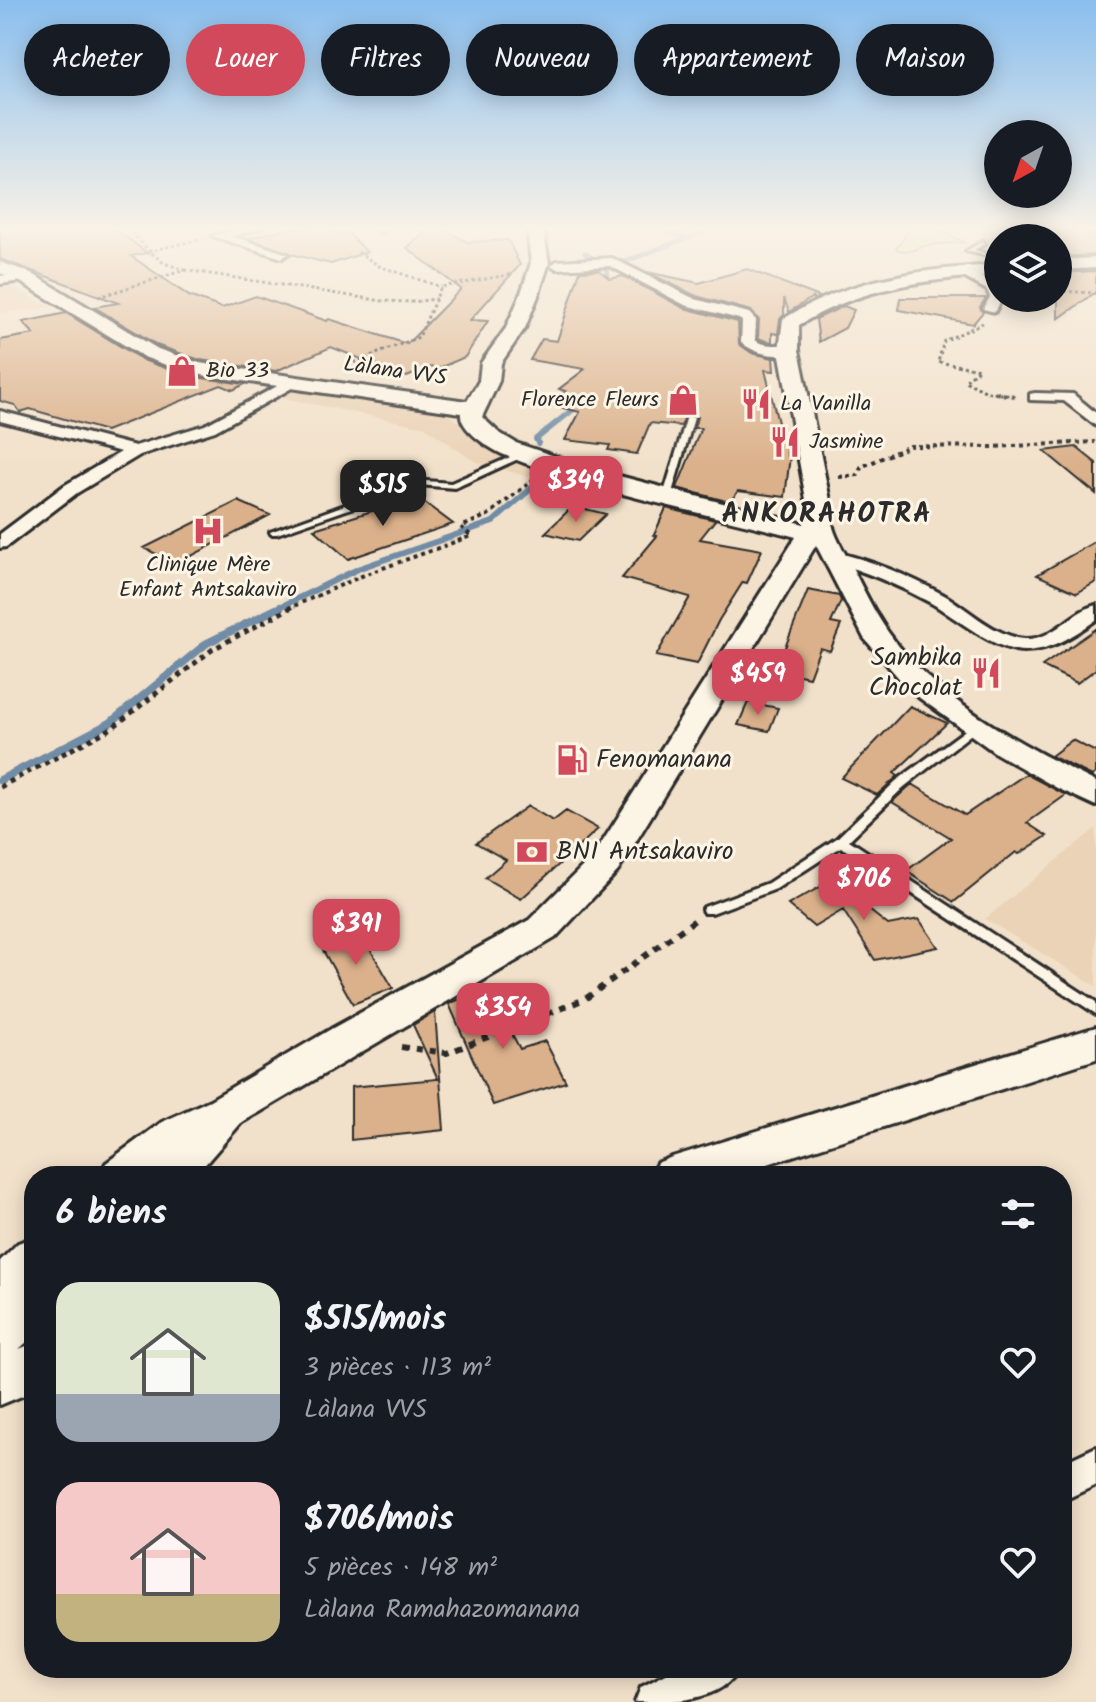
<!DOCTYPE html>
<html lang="fr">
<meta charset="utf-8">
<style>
:root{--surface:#171b24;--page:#20242c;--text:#f1f3f6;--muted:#9ea1a6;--accent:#d1495b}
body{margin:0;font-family:Kalam,sans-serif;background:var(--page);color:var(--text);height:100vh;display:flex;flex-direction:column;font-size:30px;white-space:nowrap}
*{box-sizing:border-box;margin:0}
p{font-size:26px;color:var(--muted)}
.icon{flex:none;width:44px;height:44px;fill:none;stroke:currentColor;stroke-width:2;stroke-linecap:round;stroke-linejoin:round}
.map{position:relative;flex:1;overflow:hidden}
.side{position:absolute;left:24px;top:1166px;width:1048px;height:512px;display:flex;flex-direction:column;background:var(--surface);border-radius:32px;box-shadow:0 4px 20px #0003}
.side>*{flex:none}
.top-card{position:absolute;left:24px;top:24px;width:1048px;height:72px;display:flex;gap:16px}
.needle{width:52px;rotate:220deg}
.tools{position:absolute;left:984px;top:120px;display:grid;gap:16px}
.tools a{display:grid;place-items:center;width:88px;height:88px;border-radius:50%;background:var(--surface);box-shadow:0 4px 20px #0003;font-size:40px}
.price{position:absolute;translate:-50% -68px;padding:0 18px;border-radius:16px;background:var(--accent);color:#fff;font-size:26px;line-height:52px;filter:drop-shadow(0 2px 4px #0008)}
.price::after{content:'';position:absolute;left:50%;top:48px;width:24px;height:18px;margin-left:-12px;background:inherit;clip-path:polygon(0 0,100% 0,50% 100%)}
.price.selected{background:#222;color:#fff}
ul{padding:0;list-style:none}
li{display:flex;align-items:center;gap:24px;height:200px;padding:0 32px}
li span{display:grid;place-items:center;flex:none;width:224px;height:160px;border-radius:24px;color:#555}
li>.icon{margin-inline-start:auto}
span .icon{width:96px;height:96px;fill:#fffc;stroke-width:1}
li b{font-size:34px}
h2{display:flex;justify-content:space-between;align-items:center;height:96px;padding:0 32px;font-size:34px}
.tag{padding:0 28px;border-radius:36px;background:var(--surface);box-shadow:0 4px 20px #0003;font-size:28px;line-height:72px}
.tag.selected{background:var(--accent);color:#fff}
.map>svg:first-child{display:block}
</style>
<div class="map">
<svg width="1096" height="1702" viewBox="0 0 1096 1702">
<rect width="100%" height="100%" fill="#f2e1ca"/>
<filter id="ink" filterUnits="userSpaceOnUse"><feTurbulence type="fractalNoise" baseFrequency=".0125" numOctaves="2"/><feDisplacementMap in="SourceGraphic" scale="16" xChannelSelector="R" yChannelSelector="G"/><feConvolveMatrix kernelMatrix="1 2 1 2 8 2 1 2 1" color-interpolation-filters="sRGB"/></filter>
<g filter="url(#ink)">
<!-- built -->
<path fill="#ebd3b7" d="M 6,282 L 39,301 L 53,307 L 0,313 L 0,283 Z
M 289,385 L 442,409 L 497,453 L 537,467 L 528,477 L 474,461 L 425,427 L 273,396 Z
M 1096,828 L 1096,986 L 985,919 Z"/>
<!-- green -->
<path fill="#d9e79a" stroke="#828962" stroke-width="2" d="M 901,228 L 933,228 L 964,242 C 952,243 940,244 929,245 C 915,248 911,255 896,249 L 908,232 Z"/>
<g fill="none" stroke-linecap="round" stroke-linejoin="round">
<!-- stream-far2 -->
<path stroke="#6f8ca6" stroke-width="5" d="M 657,228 L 684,238
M 585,253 L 607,269 L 609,286
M 611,267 L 713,228"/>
<!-- stream-far1 -->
<path stroke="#6f8ca6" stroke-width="6" d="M 538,443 L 536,439 L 580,404
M 276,609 L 360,568 L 493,522 L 543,478"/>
<!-- stream -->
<path stroke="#6f8ca6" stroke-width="8" d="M 0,780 L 110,723 L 207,643 L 280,607"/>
</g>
<!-- building -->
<path fill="#dbb18b" stroke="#2b2b2b" stroke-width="2" d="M 0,228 L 114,228 L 147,253 L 131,256 L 189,296 L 222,308 L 256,296 L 327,321 L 329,319 L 407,344 L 461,289 L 407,248 L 427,230 L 443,228 L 467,242 L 508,240 L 520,265 L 470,320 L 488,321 L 465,357 L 437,369 L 431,367 L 407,377 L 331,347 L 276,371 L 200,360 L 159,346 L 94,307 L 118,303 L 0,259 Z
M 290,228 L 325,228 L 338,234 L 348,233 L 367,252 L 331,264 L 291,254 L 248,238 Z
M 1058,228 L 1080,228 L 1096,239 L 1096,255 L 1058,257 Z
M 747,269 L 820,297 L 813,300 L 813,297 L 789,312 L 784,298 L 784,315 L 780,319 L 778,334 L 772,333 L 772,342 L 766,341 L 758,338 L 759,320 L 751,311 L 696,296 L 647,272 L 699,283 Z
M 599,270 L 610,279 L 623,276 L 684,308 L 738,322 L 739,344 L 752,353 L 773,358 L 774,371 L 765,370 L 782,439 L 787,439 L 787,456 L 790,456 L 785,497 L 738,491 L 730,502 L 677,488 L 701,428 L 694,428 L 697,417 L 688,413 L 681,426 L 650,423 L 637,454 L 608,450 L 610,445 L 565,440 L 580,412 L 546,404 L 565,391 L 559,389 L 585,369 L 530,360 L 542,339 L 557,341 L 580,271 Z
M 1096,271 L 1096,292 L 1058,319 L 1058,273 Z
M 900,298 L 986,298 L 980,307 L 983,312 L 973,324 L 899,310 Z
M 844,306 L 854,310 L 845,328 L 819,342 L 816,319 Z
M 66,313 L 143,360 L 188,376 L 245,384 L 233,390 L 221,385 L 106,431 L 30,409 L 20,412 L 15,405 L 0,401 L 0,340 L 34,334 L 23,322 Z
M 1076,447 L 1096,463 L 1096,494 L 1044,451 Z
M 417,497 L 453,524 L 348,559 L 314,529 Z
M 238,501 L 270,515 L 176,564 L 144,548 Z
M 573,506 L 606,514 L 578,541 L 545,533 Z
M 666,508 L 715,520 L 700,539 L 762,550 L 747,583 L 743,582 L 719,620 L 697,664 L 656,656 L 690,597 L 622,578 L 657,536 L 654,535 Z
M 1096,541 L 1096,582 L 1077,593 L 1037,575 Z
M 808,590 L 839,596 L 841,601 L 831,623 L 841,625 L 830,651 L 820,648 L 809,677 L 776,670 Z
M 1096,629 L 1096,669 L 1077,683 L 1042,666 Z
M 748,702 L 778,708 L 769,731 L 738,725 Z
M 910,706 L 947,723 L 894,773 L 898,776 L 877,795 L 841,778 Z
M 1072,740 L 1096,752 L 1096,773 L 1092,776 L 1051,756 Z
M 1026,774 L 1066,795 L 1027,823 L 1047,836 L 1019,854 L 1016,852 L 954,902 L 906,871 L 951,838 L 892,802 L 906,789 L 912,784 L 965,815 Z
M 528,806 L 553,821 L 566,811 L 598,829 L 521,899 L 485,878 L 506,860 L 476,843 Z
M 826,876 L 888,925 L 919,919 L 938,947 L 875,960 L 843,910 L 814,927 L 788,905 L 827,883 L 824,878 Z
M 359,930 L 393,988 L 353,1004 L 320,945 Z
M 487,987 L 520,1049 L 545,1041 L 566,1082 L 493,1105 L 449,1004 Z
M 435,1012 L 444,1130 L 351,1140 L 351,1087 L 438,1079 L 413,1025 Z"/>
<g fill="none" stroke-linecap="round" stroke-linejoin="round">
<defs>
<path id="lane" d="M 382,228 L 389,228 L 384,232 L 380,232 Z
M 983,241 L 985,244 L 974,250 L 984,253 L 984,255 L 966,251 Z
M 993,261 L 998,261 L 998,265 L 993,263 Z
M 687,416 L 694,418 L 671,496 L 664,498 L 663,496 Z
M 522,452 L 529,454 L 455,488 L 418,485 L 277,534 L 271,534 L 270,532 L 414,480 L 451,483 Z
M 975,723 L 980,726 L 979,728 L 904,787 L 849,840 L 1096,1002 L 1096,1014 L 841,847 L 776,889 L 712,913 L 704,913 L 702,910 L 704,907 L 768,883 L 837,838 L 896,781 Z"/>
<path id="street" d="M 238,228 L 260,228 L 232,236 L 288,254 L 282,258 L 212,236 Z
M 1018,228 L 1030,228 L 1039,238 L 1027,238 Z
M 612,258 L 695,299 L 749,313 L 756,320 L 755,340 C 767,349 785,341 796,350 C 783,360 753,354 741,342 L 742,321 L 739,319 L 685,305 L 610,266 L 557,269 L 551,265 L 557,261 Z
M 958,268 L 966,268 L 996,285 L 998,298 L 1002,298 L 995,312 L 983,309 L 990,297 L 987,290 L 958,274 Z
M 25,273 L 29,274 L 29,280 L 0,284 L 0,276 Z
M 294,377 L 299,378 L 299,384 L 215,431 L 140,455 L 77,493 L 6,547 L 0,548 L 0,534 L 65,485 L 121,452 L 0,421 L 0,411 L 135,446 L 205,425 Z
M 1035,393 L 1073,394 L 1096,413 L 1096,426 L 1064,401 L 1030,400 L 1030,394 Z
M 835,552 C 874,561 909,576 944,595 C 967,608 996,637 1025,639 C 1054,640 1070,612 1096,605 L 1096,620 C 1073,636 1053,650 1024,651 C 995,651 955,617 931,603 C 898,585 865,571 829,561 L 826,557 Z
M 1096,1447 L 1096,1485 L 1062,1501 L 1062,1463 Z
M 678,1668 L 739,1668 C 723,1702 672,1702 635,1702 L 641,1687 Z"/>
<path id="secondary" d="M 527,228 L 543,228 L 549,263 L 538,296 L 525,328 L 501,363 L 499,381 L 482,417 L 498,432 L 516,443 L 596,470 L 804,524 L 807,505 L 779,350 L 783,319 C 850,278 921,269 998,265 L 998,275 C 927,279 861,287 799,325 L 799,350 L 831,505 C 829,531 841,544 852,567 C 863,589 874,612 888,632 C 937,701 1022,745 1096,782 L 1096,806 L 1057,788 L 997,754 L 910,691 L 864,638 L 816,545 L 618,871 L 555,938 L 241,1123 L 195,1176 L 99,1176 L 106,1163 L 162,1122 L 210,1100 L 331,1029 L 529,920 L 594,855 L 796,537 C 701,512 592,492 502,454 C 489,448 459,429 461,413 L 188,373 L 144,357 L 19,281 L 0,273 L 0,262 L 31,273 L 158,349 L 199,363 L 467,401 L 479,381 L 481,363 L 506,328 L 520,296 L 531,263 Z
M 1096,258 L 1096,268 L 1058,270 L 1058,260 Z
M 1096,1027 L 1096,1059 L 730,1176 L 650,1176 L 657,1163 L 672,1157 Z
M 34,1237 L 34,1336 L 19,1349 L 34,1343 L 34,1391 L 0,1405 L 0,1261 L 18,1243 Z"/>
</defs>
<!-- lane casing -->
<use href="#lane" stroke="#2b2b2b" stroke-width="6"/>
<!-- street casing -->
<use href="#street" stroke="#2b2b2b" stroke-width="6"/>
<!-- secondary casing -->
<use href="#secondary" stroke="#2b2b2b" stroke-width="6"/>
<!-- path-far3 -->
<path stroke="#2b2b2b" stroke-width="3" stroke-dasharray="3 3" stroke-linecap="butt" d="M 128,228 L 149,251
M 358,252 L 379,266 L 441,287
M 185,270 L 383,301 L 412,302 L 436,299
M 1058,291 L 1096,293
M 98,297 L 185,270 L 164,263 L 149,251 L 202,239
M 983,323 L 944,341 L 938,362 L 979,369 L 965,381 L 987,392 L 1009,395
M 343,367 L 419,337 L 441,287 L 513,274"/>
<!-- path-far2 -->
<path stroke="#2b2b2b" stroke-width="4" stroke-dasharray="4 4" stroke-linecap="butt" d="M 995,393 L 1015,396
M 839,477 L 858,475 L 861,467 L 910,446 L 992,447 L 1095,442
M 470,535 L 461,527 L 488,515 L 532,481
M 287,609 L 364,575 L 471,536"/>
<!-- path-far1 -->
<path stroke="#2b2b2b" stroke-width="5" stroke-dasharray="5 5" stroke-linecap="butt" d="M 0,787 L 112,728 L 213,649 L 292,607"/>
<!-- path -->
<path stroke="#2b2b2b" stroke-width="6" stroke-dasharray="7 7" stroke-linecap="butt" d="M 401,1047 L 447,1053 L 585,999 L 695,920"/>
<!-- lane -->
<use href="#lane" fill="#fcf5e5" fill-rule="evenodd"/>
<!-- street -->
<use href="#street" fill="#fcf5e5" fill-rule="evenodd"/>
<!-- secondary -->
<use href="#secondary" fill="#fcf5e5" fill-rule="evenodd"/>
</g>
</g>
<!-- sky -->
<linearGradient id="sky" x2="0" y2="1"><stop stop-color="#89beee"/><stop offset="0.49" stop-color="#f9f2e7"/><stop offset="1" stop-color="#f9f2e7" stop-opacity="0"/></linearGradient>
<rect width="1096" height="466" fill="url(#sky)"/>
<!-- icons -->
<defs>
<symbol id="shop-bare" viewBox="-9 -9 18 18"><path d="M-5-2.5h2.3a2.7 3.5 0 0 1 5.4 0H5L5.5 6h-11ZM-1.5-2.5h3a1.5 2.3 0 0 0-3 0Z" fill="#d1495b" stroke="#fcf5e5" stroke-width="2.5" paint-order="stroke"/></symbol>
<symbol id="restaurant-bare" viewBox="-9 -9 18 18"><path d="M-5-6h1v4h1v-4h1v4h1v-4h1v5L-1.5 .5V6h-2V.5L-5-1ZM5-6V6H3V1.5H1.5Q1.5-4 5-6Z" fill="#d1495b" stroke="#fcf5e5" stroke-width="2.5" paint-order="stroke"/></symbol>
<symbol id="hospital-bare" viewBox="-9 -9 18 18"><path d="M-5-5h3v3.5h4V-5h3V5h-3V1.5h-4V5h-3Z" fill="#d1495b" stroke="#fcf5e5" stroke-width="2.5" paint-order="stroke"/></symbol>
<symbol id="fuel-bare" viewBox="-9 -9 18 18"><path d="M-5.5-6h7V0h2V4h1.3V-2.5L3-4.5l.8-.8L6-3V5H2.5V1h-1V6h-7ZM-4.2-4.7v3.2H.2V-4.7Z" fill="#d1495b" stroke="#fcf5e5" stroke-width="2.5" paint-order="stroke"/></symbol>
<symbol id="bank-bare" viewBox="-9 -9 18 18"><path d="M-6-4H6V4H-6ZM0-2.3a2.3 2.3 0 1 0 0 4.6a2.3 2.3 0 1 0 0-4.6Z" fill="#d1495b" stroke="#fcf5e5" stroke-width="2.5" paint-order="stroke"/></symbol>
</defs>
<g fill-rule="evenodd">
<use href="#shop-bare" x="160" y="349" width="44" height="44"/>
<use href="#shop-bare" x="661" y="378" width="44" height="44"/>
<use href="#restaurant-bare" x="734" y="382" width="44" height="44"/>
<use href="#restaurant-bare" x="763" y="420" width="44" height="44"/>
<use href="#hospital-bare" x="186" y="509" width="44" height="44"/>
<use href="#restaurant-bare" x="964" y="651" width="44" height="44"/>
<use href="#fuel-bare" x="550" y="738" width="44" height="44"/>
<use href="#bank-bare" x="510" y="830" width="44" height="44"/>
</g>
<g text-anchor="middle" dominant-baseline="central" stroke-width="6" stroke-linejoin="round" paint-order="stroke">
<!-- far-poi labels -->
<g font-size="22" fill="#2b2b2b" stroke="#fcf5e5" text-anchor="start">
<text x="206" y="371">Bio 33</text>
<text x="659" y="400" text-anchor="end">Florence Fleurs</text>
<text x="780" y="404">La Vanilla</text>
<text x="809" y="442">Jasmine</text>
<text x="208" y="565" text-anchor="middle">Clinique Mère<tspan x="208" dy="25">Enfant Antsakaviro</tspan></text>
</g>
<!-- far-street labels -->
<g font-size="22" fill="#2b2b2b" stroke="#fcf5e5">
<text transform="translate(395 372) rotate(8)">Làlana VVS</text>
</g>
<!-- poi labels -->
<g font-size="26" fill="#2b2b2b" stroke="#fcf5e5" text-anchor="start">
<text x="962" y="658" text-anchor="end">Sambika<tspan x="962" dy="30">Chocolat</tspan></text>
<text x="596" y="760">Fenomanana</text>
<text x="556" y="852">BNI Antsakaviro</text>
</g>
<!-- far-district labels -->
<g font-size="28" font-weight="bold" letter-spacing="2" fill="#2b2b2b" stroke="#fcf5e5">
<text x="827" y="514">ANKORAHOTRA</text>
</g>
</g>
</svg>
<div class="tools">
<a><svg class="needle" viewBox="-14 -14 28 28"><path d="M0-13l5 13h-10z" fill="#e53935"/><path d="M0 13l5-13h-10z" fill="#9ea1a6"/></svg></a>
<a><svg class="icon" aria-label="layers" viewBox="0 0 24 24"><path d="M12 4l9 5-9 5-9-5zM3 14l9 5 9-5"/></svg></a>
</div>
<b class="price" style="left:576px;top:524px">$349</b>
<b class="price selected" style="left:383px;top:528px">$515</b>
<b class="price" style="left:758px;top:717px">$459</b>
<b class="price" style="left:864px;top:922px">$706</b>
<b class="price" style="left:356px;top:967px">$391</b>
<b class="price" style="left:503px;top:1051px">$354</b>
<div class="top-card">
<a class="tag">Acheter</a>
<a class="tag selected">Louer</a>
<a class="tag">Filtres</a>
<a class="tag">Nouveau</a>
<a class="tag">Appartement</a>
<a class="tag">Maison</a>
</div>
<section class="side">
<h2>6 biens<svg class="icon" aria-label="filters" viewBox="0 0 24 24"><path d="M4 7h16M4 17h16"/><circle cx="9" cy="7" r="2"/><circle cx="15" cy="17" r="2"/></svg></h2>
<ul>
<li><span style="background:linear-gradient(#dfe7d0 70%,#9aa5b1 0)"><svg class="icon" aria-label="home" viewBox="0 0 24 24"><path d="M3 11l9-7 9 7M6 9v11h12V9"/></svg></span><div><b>$515/mois</b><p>3 pièces · 113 m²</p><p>Làlana VVS</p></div><svg class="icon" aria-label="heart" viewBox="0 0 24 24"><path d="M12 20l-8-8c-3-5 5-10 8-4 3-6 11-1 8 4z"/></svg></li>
<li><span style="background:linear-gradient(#f6c9c9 70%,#c2b280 0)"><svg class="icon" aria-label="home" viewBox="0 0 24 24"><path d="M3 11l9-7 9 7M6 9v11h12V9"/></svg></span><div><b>$706/mois</b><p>5 pièces · 148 m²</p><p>Làlana Ramahazomanana</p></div><svg class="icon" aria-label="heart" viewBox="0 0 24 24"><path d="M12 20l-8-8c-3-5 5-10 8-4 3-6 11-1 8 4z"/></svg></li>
</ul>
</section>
</div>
